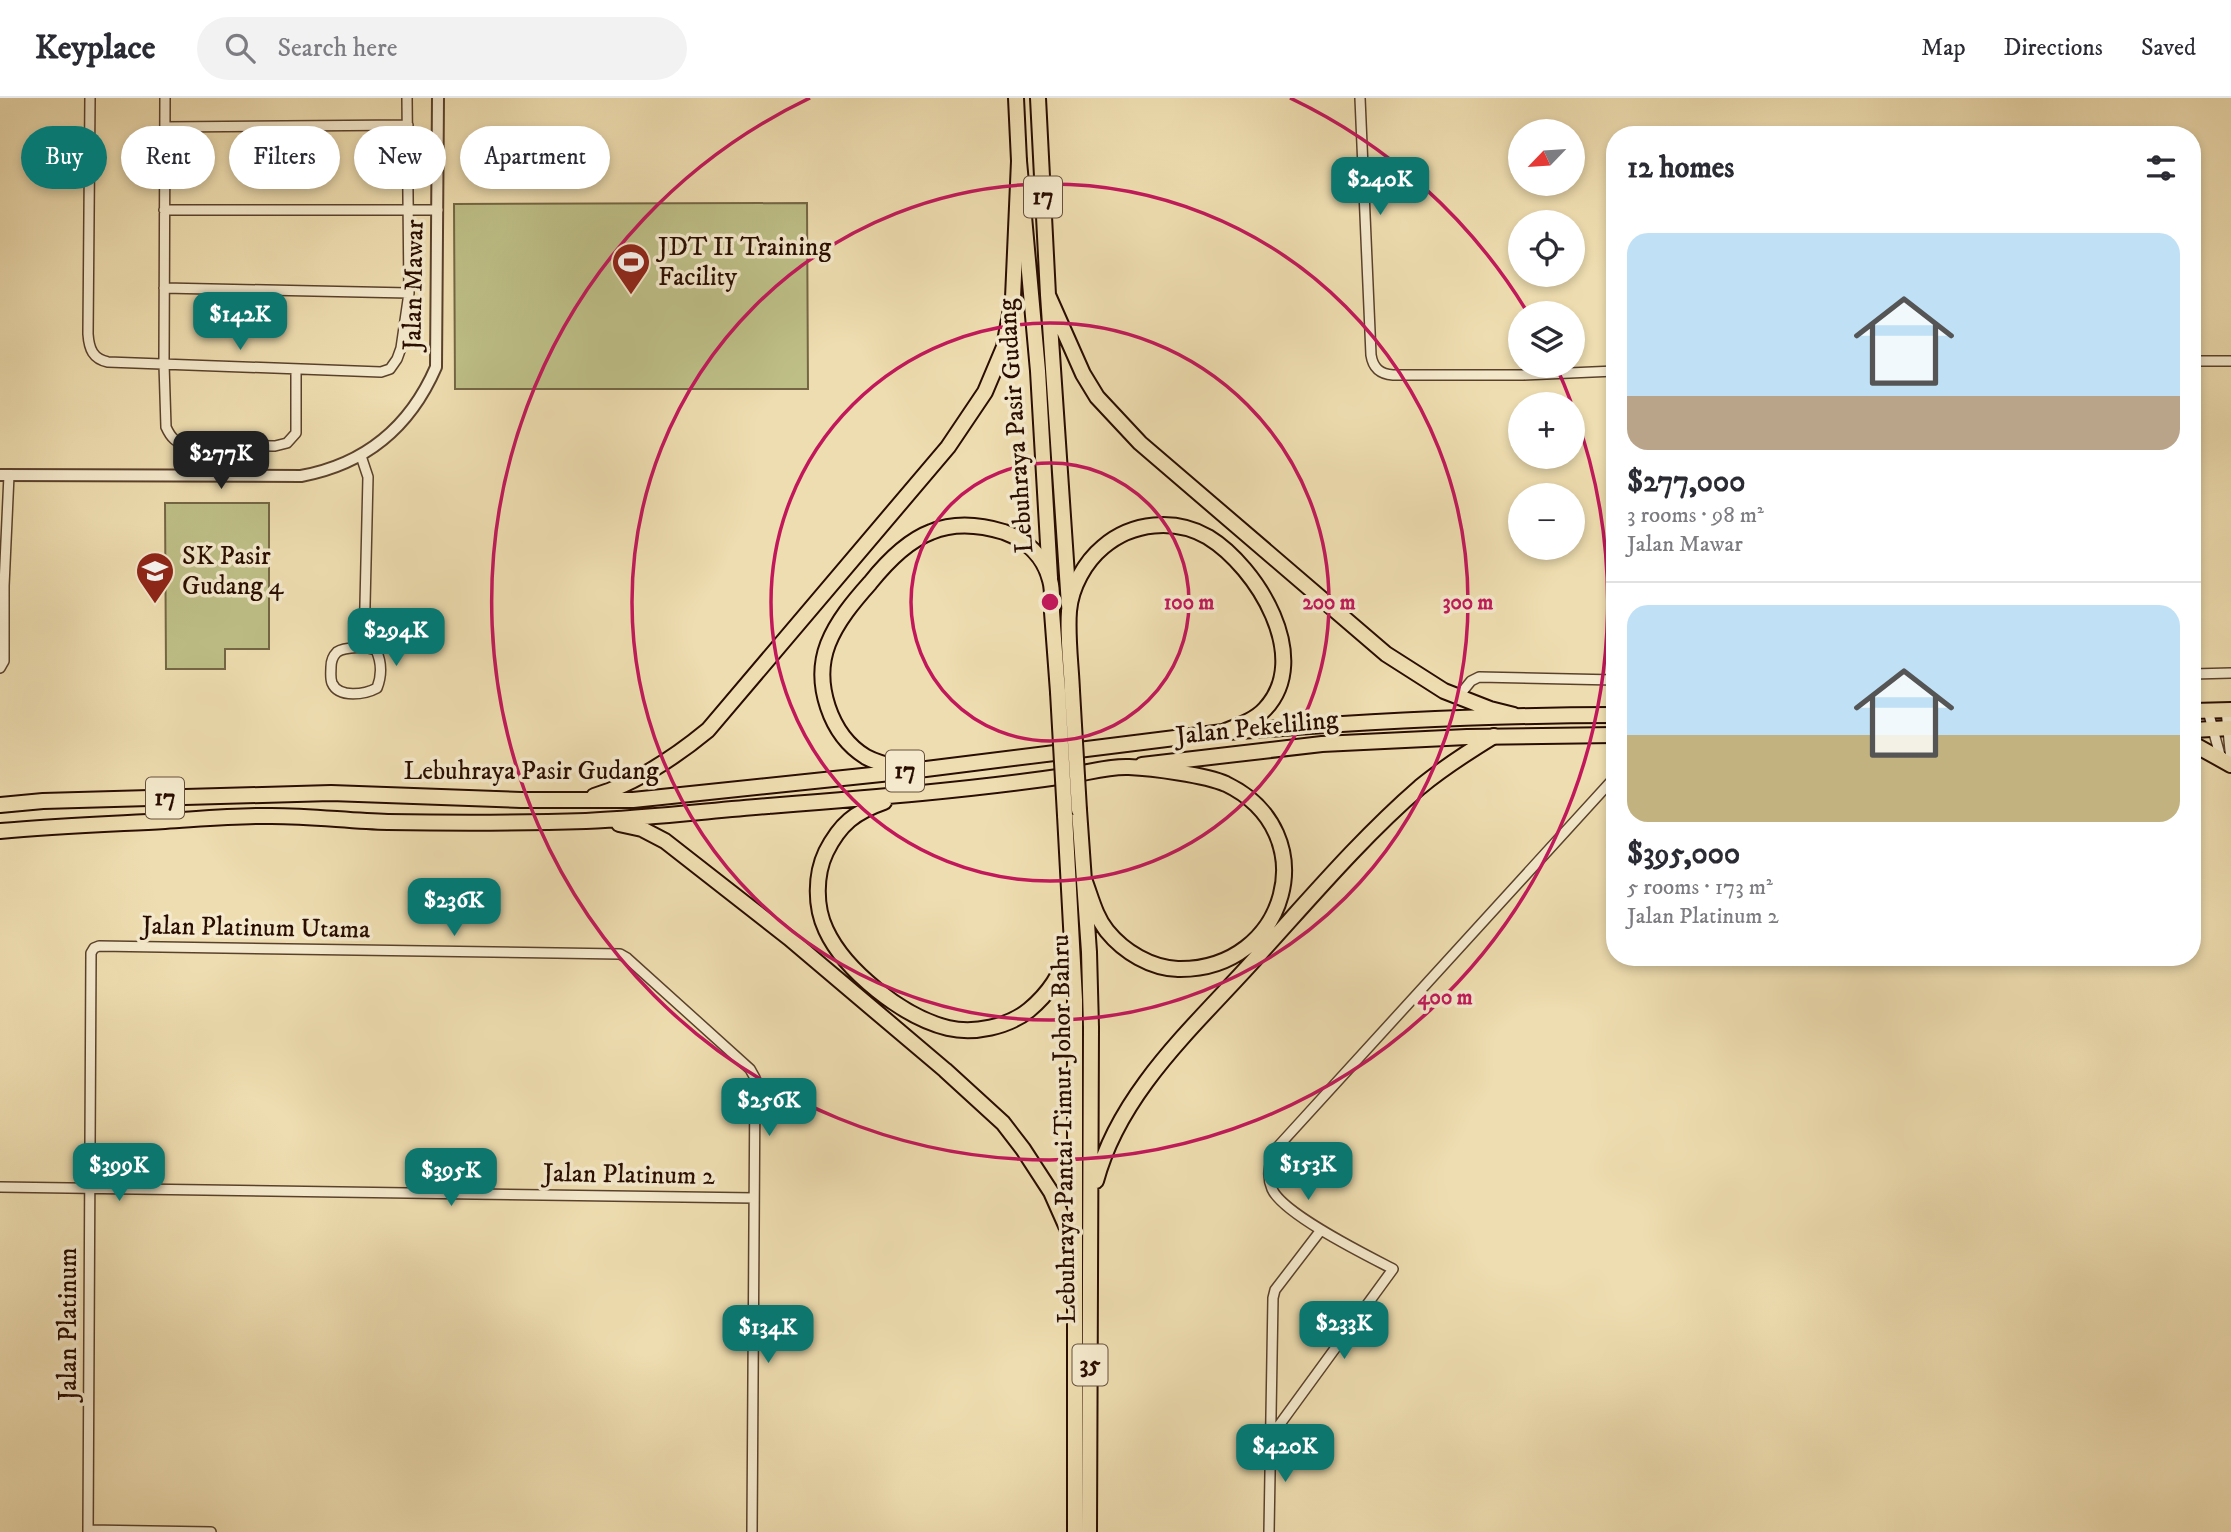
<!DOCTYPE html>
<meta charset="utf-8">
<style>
:root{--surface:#fff;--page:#f2f2f3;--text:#2b2b33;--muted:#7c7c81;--line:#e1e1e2;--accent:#0f766e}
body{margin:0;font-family:"IM FELL DW Pica",serif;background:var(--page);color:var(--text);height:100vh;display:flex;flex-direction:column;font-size:26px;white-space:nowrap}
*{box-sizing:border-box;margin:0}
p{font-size:23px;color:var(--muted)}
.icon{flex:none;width:38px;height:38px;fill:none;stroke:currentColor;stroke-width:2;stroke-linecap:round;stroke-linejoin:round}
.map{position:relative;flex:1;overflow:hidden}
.drawer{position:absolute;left:1606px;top:28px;width:595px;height:840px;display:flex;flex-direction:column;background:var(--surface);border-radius:28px;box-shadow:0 4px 10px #0003}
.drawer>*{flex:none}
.guide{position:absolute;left:21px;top:28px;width:665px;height:63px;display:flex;gap:14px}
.needle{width:46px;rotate:245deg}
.buttons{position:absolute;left:1508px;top:21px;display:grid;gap:14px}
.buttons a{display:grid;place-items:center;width:77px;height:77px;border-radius:50%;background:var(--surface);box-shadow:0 4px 10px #0003;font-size:35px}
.price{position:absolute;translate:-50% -60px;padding:0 16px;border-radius:14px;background:var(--accent);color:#fff;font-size:23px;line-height:46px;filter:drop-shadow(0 2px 4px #0008)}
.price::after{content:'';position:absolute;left:50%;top:42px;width:21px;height:16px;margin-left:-10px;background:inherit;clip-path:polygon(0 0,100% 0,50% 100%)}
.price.on{background:#222;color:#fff}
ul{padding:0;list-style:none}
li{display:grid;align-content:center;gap:14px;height:371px;padding:0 21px}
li+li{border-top:2px solid var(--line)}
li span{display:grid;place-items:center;height:217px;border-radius:21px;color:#555}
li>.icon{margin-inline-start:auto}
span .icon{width:126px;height:126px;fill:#fffc;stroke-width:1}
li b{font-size:30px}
h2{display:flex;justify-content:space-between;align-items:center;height:84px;padding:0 21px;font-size:30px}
.chip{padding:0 24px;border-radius:32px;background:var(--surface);box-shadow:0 4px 10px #0003;font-size:24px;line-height:63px}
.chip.on{background:var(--accent);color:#fff}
header{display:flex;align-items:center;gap:42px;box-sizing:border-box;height:98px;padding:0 35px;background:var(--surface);border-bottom:2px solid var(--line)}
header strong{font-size:33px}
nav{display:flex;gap:38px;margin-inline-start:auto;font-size:24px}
.search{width:490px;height:63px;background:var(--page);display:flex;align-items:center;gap:18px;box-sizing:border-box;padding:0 24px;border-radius:38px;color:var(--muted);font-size:26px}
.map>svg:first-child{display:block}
</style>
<header>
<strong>Keyplace</strong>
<div class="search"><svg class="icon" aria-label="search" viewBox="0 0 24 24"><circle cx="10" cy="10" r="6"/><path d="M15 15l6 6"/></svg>Search here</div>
<nav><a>Map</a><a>Directions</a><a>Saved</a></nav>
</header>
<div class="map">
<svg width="2231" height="1434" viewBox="0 0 2231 1434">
<rect width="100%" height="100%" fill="#eeddb0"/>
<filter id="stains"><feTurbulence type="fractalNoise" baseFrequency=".00286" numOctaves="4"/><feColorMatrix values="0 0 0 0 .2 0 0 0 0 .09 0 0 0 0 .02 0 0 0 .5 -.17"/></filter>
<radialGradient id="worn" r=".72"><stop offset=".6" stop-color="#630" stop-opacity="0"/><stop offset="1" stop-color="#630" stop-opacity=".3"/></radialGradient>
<!-- green -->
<path fill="#bebf87" stroke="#746644" stroke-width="2" d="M 807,105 L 808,291 L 455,291 L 454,106 Z
M 165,405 L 269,405 L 269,551 L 225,551 L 225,571 L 166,571 Z"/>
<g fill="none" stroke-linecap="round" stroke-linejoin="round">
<defs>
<path id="minor" d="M 90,0 L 88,236 C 89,251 93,261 108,264 L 381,274 L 390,271 L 397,261 L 401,250 L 409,195 L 407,0
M 165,0 L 164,266 L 166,329 C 171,340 176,345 187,347 L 275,348 L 287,345 L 296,335 L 296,271
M 1360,0 L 1371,257 C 1373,270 1380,276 1393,277 L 1523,277 L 1615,273
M 165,29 L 408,27
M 164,112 L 438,112
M 164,190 L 409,195
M 2193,263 L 2231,263
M 361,358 L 368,379 L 364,549
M 364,549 L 376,552 C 382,565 382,577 377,590 C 366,596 339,601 332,585 C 330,580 331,574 331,569 C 331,563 333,558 337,554 C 344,549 356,550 364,549 Z
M 0,570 L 4,563 L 4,488 L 9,377
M 2193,576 L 2231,575
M 1458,599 L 1471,583 L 1479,579 L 1615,582
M 2226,612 L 2231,662
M 2208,613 L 2220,657 L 2224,661
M 0,1089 L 754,1100
M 1272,1337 L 1393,1171 C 1366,1157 1283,1116 1272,1091 C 1266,1077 1270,1067 1273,1054 L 1615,679
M 88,1432 L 211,1434
M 88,1434 L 91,855 L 94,850 L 99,848 L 620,856 L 627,860 L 750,971 L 755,980 L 752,1434
M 1269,1434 L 1273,1200 L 1275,1192 L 1321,1132"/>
<path id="tertiary" d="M 0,377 L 301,378 C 366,366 410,329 436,269 L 438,0"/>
<path id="primary" d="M 1016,0 L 1019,63 L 1038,273 L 1050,480
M 1038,0 L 1048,197 L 1069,507
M 1048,197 L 1083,276 L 1097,299 L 1140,345 L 1386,556 L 1444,593 L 1490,611 L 1514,617
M 2193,613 L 2231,612
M 2193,632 L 2231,630
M 1228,634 C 1357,624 1486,617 1615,617
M 2193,646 L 2231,667
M 1142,667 L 1322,646 L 1467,639 L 1615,637"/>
<path id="trunk" d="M 902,671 C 890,668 877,665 866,659 C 830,637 813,585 828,546 C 837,523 854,503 870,485 C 886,465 907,443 931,434 C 955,424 981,427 1004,434 C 1026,442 1044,458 1050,482 C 1053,492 1052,504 1052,514 C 1054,541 1056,567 1058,594
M 594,698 C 637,685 674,660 708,632 L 948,349 L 985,294 L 1004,249 L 1013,200 L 1019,63
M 884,704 C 855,714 840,726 826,754 C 815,777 815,809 826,832 C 845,873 903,919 948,930 C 974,936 1008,929 1029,912 C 1047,897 1064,875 1067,850
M 0,707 L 43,703 L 331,695 L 521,702 L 633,702 L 910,673 L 1223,634 C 1237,628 1254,623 1265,611 C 1313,560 1257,469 1208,439 C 1175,420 1132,424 1103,449 C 1085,464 1071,489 1069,513 C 1067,539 1071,567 1072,593
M 1079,712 L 1089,854 L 1091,929 L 1089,1434
M 1065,717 L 1075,902 L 1075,1434
M 619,726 L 642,731 L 665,743 L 789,840 L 945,972 L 1003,1025 L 1023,1051 L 1051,1094 L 1071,1139
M 0,733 C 55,728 110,726 165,723 C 198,721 231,718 264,718 C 305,717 347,723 388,724 C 454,725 521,725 586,723 C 647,720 707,713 768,708 C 869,700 971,692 1072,677 C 1090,674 1110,668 1129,669 C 1152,670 1206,677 1226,686 C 1326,734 1288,873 1178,871 C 1151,870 1124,854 1107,833 C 1095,818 1091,799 1084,781
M 1096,1083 C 1120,993 1195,928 1255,861 C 1308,803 1360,741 1420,689 C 1443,670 1468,654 1494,638"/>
</defs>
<!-- minor casing -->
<use href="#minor" stroke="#5a412c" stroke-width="12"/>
<!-- tertiary casing -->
<use href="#tertiary" stroke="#5a412c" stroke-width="14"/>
<!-- primary casing -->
<use href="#primary" stroke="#290d00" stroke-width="18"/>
<!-- trunk casing -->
<use href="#trunk" stroke="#290d00" stroke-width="18"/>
<!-- minor -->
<use href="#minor" stroke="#f4e9cc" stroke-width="9"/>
<!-- tertiary -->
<use href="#tertiary" stroke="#f4e9cc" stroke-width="10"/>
<!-- primary -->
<use href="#primary" stroke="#eeddb0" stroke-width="14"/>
<!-- trunk -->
<use href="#trunk" stroke="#eeddb0" stroke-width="14"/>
<defs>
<path id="trunk-bridge" d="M 1072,593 L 1079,712
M 1058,594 L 1065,717"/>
</defs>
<!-- trunk-bridge casing -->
<use href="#trunk-bridge" stroke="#290d00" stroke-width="18" stroke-linecap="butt"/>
<!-- trunk-bridge -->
<use href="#trunk-bridge" stroke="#eeddb0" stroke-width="14"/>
</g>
<!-- distance rings -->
<g fill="none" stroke="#c2185b" stroke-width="3.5">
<circle cx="1050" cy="504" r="139"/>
<circle cx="1050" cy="504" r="279"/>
<circle cx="1050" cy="504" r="418"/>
<path d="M1290 0A558 558 0 0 1 1526 212M1556 268A558 558 0 0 1 1571 304M1574 313A558 558 0 1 1 810 0"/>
</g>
<!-- icons -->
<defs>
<symbol id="stadium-pin" viewBox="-11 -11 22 30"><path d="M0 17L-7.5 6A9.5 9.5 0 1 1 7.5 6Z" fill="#8f2418" stroke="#f4e9cc"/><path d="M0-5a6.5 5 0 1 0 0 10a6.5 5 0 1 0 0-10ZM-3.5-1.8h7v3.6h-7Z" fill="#fff"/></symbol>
<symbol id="school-pin" viewBox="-11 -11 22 30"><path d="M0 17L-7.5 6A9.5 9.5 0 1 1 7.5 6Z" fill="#8f2418" stroke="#f4e9cc"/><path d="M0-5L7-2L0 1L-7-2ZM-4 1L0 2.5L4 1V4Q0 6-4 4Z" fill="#fff"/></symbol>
</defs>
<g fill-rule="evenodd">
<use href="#stadium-pin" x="609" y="142" width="44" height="60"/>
<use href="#school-pin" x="133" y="451" width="44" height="60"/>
</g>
<g text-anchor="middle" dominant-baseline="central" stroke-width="7" stroke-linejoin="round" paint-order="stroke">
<!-- shield labels -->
<g fill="#f4e9cc" stroke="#664f3d" stroke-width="2">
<rect x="1024" y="78.5" width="38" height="41" rx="5"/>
<rect x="886" y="652.5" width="38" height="41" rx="5"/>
<rect x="146" y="679.5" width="38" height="41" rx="5"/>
<rect x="1072.5" y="1246.5" width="35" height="41" rx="5"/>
</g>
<g font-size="24" font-weight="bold" fill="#290d00">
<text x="1043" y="99">17</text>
<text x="905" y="673">17</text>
<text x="165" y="700">17</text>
<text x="1090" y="1267">35</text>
</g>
<!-- poi labels -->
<g font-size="26" fill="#290d00" stroke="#f4e9cc" text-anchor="start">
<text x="658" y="149">JDT II Training<tspan x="658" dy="30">Facility</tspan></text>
<text x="182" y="458">SK Pasir<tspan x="182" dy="30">Gudang 4</tspan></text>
</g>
<!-- street labels -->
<g font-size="26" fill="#290d00" stroke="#f4e9cc">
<text transform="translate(414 187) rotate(-89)">Jalan Mawar</text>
<text transform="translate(1016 328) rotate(-94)">Lebuhraya Pasir Gudang</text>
<text transform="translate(1257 630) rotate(-6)">Jalan Pekeliling</text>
<text x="531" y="673">Lebuhraya Pasir Gudang</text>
<text transform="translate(256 830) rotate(1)">Jalan Platinum Utama</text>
<text transform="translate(1064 1031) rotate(-91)">Lebuhraya Pantai Timur Johor Bahru</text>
<text transform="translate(629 1077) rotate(1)">Jalan Platinum 2</text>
<text transform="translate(68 1226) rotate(-90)">Jalan Platinum</text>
</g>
</g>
<circle cx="1050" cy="504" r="10" fill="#c2185b" stroke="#f4e9cc" stroke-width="3.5"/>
<g font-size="21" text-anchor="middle" font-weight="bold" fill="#c2185b" stroke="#f4e9cc" stroke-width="7" stroke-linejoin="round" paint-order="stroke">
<text x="1189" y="511">100 m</text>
<text x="1329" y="511">200 m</text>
<text x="1468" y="511">300 m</text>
<text x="1445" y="906">400 m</text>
</g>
<rect width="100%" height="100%" filter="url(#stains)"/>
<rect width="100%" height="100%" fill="url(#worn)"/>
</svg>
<div class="buttons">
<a><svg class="needle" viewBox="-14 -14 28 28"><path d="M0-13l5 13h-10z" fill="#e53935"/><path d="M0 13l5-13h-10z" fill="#7c7c81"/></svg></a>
<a><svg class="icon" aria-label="locate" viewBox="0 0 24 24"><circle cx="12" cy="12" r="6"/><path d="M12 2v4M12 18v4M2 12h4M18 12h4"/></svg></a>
<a><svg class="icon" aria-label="layers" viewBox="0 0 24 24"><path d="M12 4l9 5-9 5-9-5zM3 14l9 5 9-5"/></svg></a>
<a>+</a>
<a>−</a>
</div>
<b class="price" style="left:1380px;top:119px">$240K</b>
<b class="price" style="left:240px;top:254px">$142K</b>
<b class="price on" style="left:221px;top:393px">$277K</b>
<b class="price" style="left:396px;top:570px">$294K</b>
<b class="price" style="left:454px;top:840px">$236K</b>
<b class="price" style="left:769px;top:1040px">$256K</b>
<b class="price" style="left:1308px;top:1104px">$153K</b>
<b class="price" style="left:119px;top:1105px">$399K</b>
<b class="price" style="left:451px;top:1110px">$395K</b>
<b class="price" style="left:1344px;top:1263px">$233K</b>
<b class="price" style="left:768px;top:1267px">$134K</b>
<b class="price" style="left:1285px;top:1386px">$420K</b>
<div class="guide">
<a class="chip on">Buy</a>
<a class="chip">Rent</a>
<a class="chip">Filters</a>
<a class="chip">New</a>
<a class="chip">Apartment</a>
</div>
<section class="drawer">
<h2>12 homes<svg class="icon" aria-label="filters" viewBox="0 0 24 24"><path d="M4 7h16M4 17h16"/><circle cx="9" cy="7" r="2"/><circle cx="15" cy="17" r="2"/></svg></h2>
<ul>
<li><span style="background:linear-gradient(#bfe0f5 75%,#b9a48a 0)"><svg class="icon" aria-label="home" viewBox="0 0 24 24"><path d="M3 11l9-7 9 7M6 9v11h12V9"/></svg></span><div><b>$277,000</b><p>3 rooms · 98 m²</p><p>Jalan Mawar</p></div></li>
<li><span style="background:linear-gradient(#bfe0f5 60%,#c2b280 0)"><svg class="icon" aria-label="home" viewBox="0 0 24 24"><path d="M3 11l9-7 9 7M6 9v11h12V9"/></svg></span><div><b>$395,000</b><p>5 rooms · 173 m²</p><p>Jalan Platinum 2</p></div></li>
</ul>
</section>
</div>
